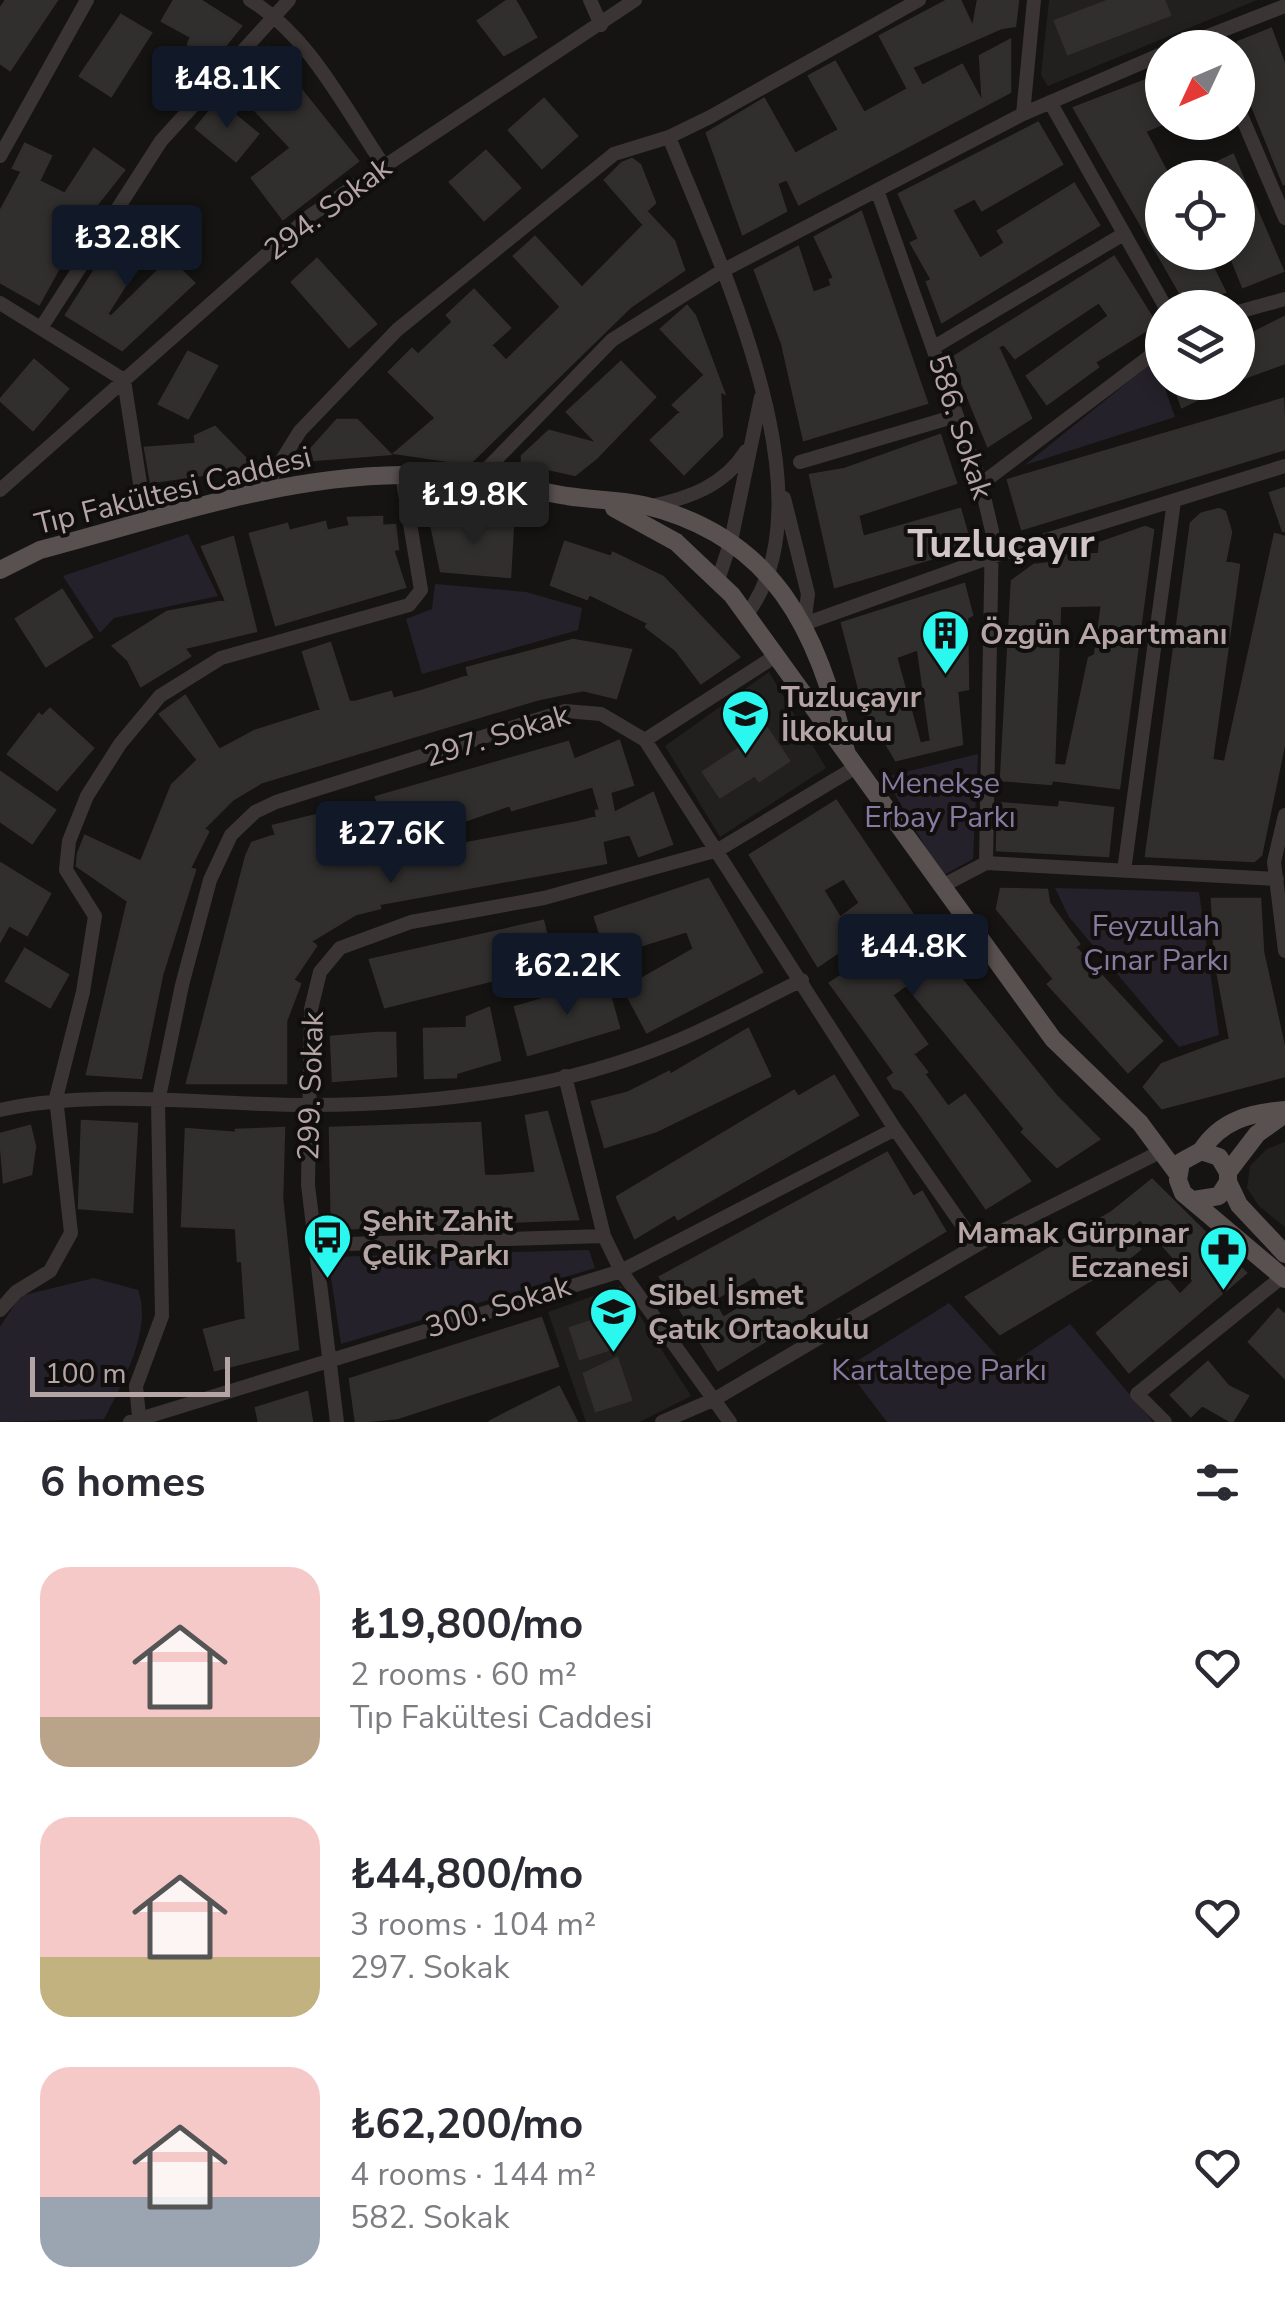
<!DOCTYPE html>
<meta charset="utf-8">
<style>
:root{--surface:#fff;--page:#f7f7f7;--text:#2b2b33;--muted:#7c7c81;--accent:#111827}
body{margin:0;font-family:"Nunito Sans",sans-serif;background:var(--page);color:var(--text);height:100vh;display:flex;flex-direction:column;font-size:38px;white-space:nowrap}
*{box-sizing:border-box;margin:0}
p{font-size:32px;color:var(--muted)}
.icon{flex:none;width:55px;height:55px;fill:none;stroke:currentColor;stroke-width:2;stroke-linecap:round;stroke-linejoin:round}
.map{position:relative;height:1422px;overflow:hidden}
.panel{display:flex;flex-direction:column;background:var(--surface);flex:1}
.panel>*{flex:none}
.needle{width:65px;rotate:226deg}
.fabs{position:absolute;left:1145px;top:30px;display:grid;gap:20px}
.fabs a{display:grid;place-items:center;width:110px;height:110px;border-radius:50%;background:var(--surface);box-shadow:0 5px 15px #0003;font-size:50px}
.scale{position:absolute;left:30px;bottom:25px;width:200px;box-sizing:border-box;padding-left:10px;border:5px solid #b6a5a5;border-top:0;font-size:28px;line-height:35px;white-space:nowrap;color:#b6a5a5;-webkit-text-stroke:8px #100f0e;paint-order:stroke}
.price{position:absolute;translate:-50% -85px;padding:0 22px;border-radius:10px;background:var(--accent);color:#fff;font-size:32px;line-height:65px;filter:drop-shadow(0 2px 5px #0008)}
.price::after{content:'';position:absolute;left:50%;top:60px;width:30px;height:22px;margin-left:-15px;background:inherit;clip-path:polygon(0 0,100% 0,50% 100%)}
.price.on{background:#222;color:#fff}
ul{padding:0;list-style:none}
li{display:flex;align-items:center;gap:30px;height:250px;padding:0 40px}
li span{display:grid;place-items:center;flex:none;width:280px;height:200px;border-radius:30px;color:#555}
li>.icon{margin-inline-start:auto}
span .icon{width:120px;height:120px;fill:#fffc;stroke-width:1}
li b{font-size:42px}
h2{display:flex;justify-content:space-between;align-items:center;height:120px;padding:0 40px;font-size:42px}
.map>svg:first-child{display:block}
</style>
<div class="map">
<svg width="1285" height="1422" viewBox="0 0 1285 1422">
<rect width="100%" height="100%" fill="#151413"/>
<!-- built -->
<path fill="#22201f" d="M 1049,0 L 1257,0 L 1048,86 L 1041,75 Z
M 769,672 L 826,768 L 720,837 L 665,746 Z
M 1285,1142 L 1285,1227 L 1259,1206 L 1247,1188 L 1250,1166 L 1267,1149 Z
M 621,1286 L 691,1396 L 639,1422 L 586,1422 L 548,1312 Z"/>
<!-- green -->
<path fill="#25212a" d="M 1155,360 L 1175,417 L 1025,465 Z
M 188,534 L 218,596 L 114,618 L 100,633 L 63,576 Z
M 435,584 L 526,592 L 582,608 L 578,630 L 422,674 L 406,619 L 432,609 Z
M 978,754 L 973,859 L 942,876 L 885,777 Z
M 1055,888 L 1199,892 L 1219,1035 L 1179,1047 L 1069,917 Z
M 589,1250 L 595,1268 L 341,1344 L 328,1257 Z
M 94,1278 L 138,1290 C 153,1328 122,1384 104,1419 L 0,1422 L 0,1327 L 20,1296 Z
M 949,1303 L 1007,1367 L 1070,1324 L 1153,1422 L 887,1422 L 846,1368 Z"/>
<!-- building -->
<path fill="#312f2e" stroke="#312e2d" stroke-width="2.5" fill-rule="evenodd" d="M 6,0 L 57,0 L 10,70 L 0,63 L 0,9 Z
M 174,0 L 200,0 L 241,26 L 212,62 L 188,44 L 191,37 L 162,21 Z
M 508,0 L 515,0 L 536,37 L 504,55 L 478,21 Z
M 948,0 L 960,0 L 973,28 L 978,0 L 1018,0 L 1015,26 L 1001,28 L 912,67 L 922,86 L 962,65 L 983,104 L 980,56 L 1010,40 L 1010,92 L 799,204 L 787,179 L 777,183 L 786,211 L 743,234 L 707,133 L 764,99 L 795,154 L 824,138 L 839,130 L 809,76 L 835,62 L 864,113 L 908,89 L 880,36 Z
M 1110,0 L 1164,0 L 1170,15 L 1068,54 L 1055,21 Z
M 121,15 L 151,33 L 111,96 L 80,76 Z
M 1271,29 L 1285,66 L 1284,185 L 1238,71 L 1238,42 Z
M 267,47 L 358,161 L 283,219 L 252,178 L 291,148 L 233,87 Z
M 1162,74 L 1162,124 L 1145,131 L 1166,171 L 1162,173 L 1162,252 L 1205,252 L 1225,292 L 1186,303 L 1074,108 Z
M 544,99 L 577,136 L 542,168 L 509,130 Z
M 218,101 L 258,134 L 236,161 L 196,128 Z
M 1038,123 L 1062,164 L 982,210 L 975,198 L 952,210 L 980,259 L 1005,243 L 998,231 L 1074,184 L 1099,225 L 942,322 L 927,282 L 932,280 L 911,243 L 919,239 L 899,194 Z
M 25,144 L 51,156 L 39,181 L 65,194 L 94,149 L 124,170 L 87,217 L 39,304 L 0,282 L 0,212 L 22,171 L 13,168 Z
M 486,151 L 520,188 L 484,220 L 450,182 Z
M 1233,155 L 1283,271 L 1243,287 L 1229,252 L 1238,252 L 1238,178 L 1184,178 Z
M 632,159 L 640,165 L 655,203 L 646,211 L 674,241 L 684,270 L 630,307 L 469,464 L 395,453 L 436,418 L 389,372 L 412,349 L 418,355 L 453,322 L 447,315 L 474,290 L 510,328 L 491,345 L 506,361 L 561,307 L 514,256 L 535,237 L 582,288 L 644,225 L 605,180 L 622,163 Z
M 861,212 L 927,403 L 804,440 L 782,343 L 755,270 L 798,247 L 813,293 L 832,286 L 830,280 L 834,278 L 815,237 Z
M 128,218 L 156,236 L 107,314 L 111,317 L 170,259 L 194,283 L 122,350 L 66,315 Z
M 1114,257 L 1156,324 L 1095,362 L 1098,367 L 1047,404 L 1027,376 L 1109,316 L 1099,302 L 1015,358 L 1004,344 L 998,347 L 1031,418 L 988,446 L 952,358 Z
M 317,259 L 376,324 L 349,347 L 292,282 Z
M 687,306 L 695,316 L 724,393 L 720,391 L 722,436 L 684,474 L 651,440 L 681,412 L 673,405 L 705,375 L 661,329 Z
M 1285,317 L 1285,363 L 1238,380 L 1238,322 L 1247,336 Z
M 188,352 L 217,366 L 188,418 L 159,404 Z
M 34,360 L 68,389 L 33,430 L 0,400 Z
M 621,362 L 655,397 L 596,458 L 575,475 L 522,463 L 522,456 L 549,431 L 598,444 L 567,412 Z
M 1173,382 L 1228,382 L 1229,384 L 1182,407 Z
M 1283,399 L 1285,449 L 1022,529 L 1008,480 Z
M 337,420 L 357,420 L 390,454 L 312,460 L 305,456 Z
M 215,427 L 248,461 L 243,469 L 151,482 L 145,448 L 196,444 L 195,436 Z
M 940,435 L 956,483 L 858,515 L 863,537 L 960,509 L 971,547 L 835,587 L 810,475 L 845,469 Z
M 1285,488 L 1285,531 L 1283,531 L 1270,493 Z
M 1219,509 L 1225,512 L 1231,532 L 1225,562 L 1239,565 L 1212,760 L 1225,762 L 1275,534 L 1285,537 L 1285,740 L 1261,855 L 1254,861 L 1146,856 L 1191,523 L 1201,514 Z
M 382,517 L 382,526 L 395,525 L 398,549 L 393,550 L 405,587 L 276,625 L 250,534 L 287,524 L 289,531 L 325,522 L 327,531 L 350,526 L 348,518 Z
M 430,519 L 513,524 L 510,577 L 441,571 Z
M 1145,527 L 1153,530 L 1119,788 L 1052,780 L 1051,784 L 1001,780 L 1012,581 L 1034,565 L 1062,562 L 1061,556 L 1099,554 L 1100,543 ZM 1102,605 L 1095,655 L 1089,658 L 1066,766 L 1054,765 L 1060,606 Z
M 233,537 L 256,631 L 184,648 L 190,656 L 141,686 L 128,660 L 113,646 L 167,612 L 226,601 L 202,547 Z
M 565,542 L 611,557 L 613,553 L 663,577 L 739,657 L 701,683 L 676,650 L 646,627 L 648,623 L 589,594 L 587,599 L 551,585 Z
M 964,584 L 972,615 L 967,618 L 968,689 L 957,691 L 962,744 L 896,760 L 871,718 L 867,719 L 842,623 ZM 918,649 L 931,741 L 920,744 L 896,657 Z
M 62,590 L 92,637 L 46,666 L 16,619 Z
M 573,640 L 631,650 L 616,698 L 583,690 L 539,699 L 262,782 L 232,800 L 204,828 L 208,832 L 190,868 L 195,870 L 162,975 L 141,1078 L 87,1074 L 128,901 L 77,866 L 78,854 L 85,836 L 141,862 L 172,785 L 198,760 L 160,714 L 185,696 L 219,750 L 255,731 L 321,710 L 303,652 L 330,643 L 349,702 L 355,702 L 391,692 L 393,699 L 422,691 L 469,676 L 467,668 Z
M 50,709 L 93,748 L 57,790 L 8,754 L 39,714 L 42,717 Z
M 764,724 L 789,761 L 759,781 L 755,775 L 720,797 L 703,772 L 741,747 L 737,742 Z
M 619,741 L 633,785 L 610,792 L 614,813 L 653,793 L 672,844 L 639,856 L 630,834 L 602,841 L 606,863 L 379,904 L 380,908 L 356,914 L 311,941 L 316,946 L 293,980 L 300,984 L 286,1021 L 286,1083 L 187,1083 L 246,857 L 252,843 L 276,835 L 273,826 L 333,811 L 351,865 L 579,822 L 597,817 L 596,811 L 600,810 L 593,786 L 512,810 L 510,805 L 392,846 L 376,797 L 568,742 L 574,760 Z
M 0,772 L 55,810 L 32,843 L 0,821 Z
M 836,801 L 932,943 L 1057,1097 L 1099,1139 L 1057,1167 L 1022,1132 L 1025,1129 L 906,985 L 892,995 L 927,1044 L 913,1054 L 927,1072 L 924,1074 L 948,1107 L 965,1095 L 1030,1181 L 986,1208 L 916,1108 L 902,1090 L 894,1088 L 888,1078 L 895,1073 L 830,983 L 882,949 L 869,931 L 818,966 L 750,855 ZM 844,878 L 860,903 L 840,918 L 823,890 Z
M 1060,802 L 1113,808 L 1108,856 L 997,850 L 998,803 L 1059,808 Z
M 0,863 L 50,894 L 27,935 L 9,925 L 0,941 Z
M 708,879 L 762,972 L 647,1032 L 624,989 L 694,949 L 687,931 L 607,956 L 595,917 Z
M 1001,889 L 1047,890 L 1049,903 L 1079,944 L 1075,947 L 1162,1041 L 1128,1072 L 1048,984 L 1054,979 L 997,909 Z
M 1212,899 L 1260,899 L 1263,952 L 1285,1051 L 1285,1076 L 1162,1108 L 1144,1087 L 1162,1064 L 1230,1039 L 1215,959 Z
M 543,921 L 555,969 L 527,976 L 526,972 L 385,1007 L 370,960 Z
M 25,949 L 68,975 L 50,1007 L 6,981 Z
M 606,981 L 619,1028 L 528,1055 L 515,1007 Z
M 489,1008 L 500,1060 L 456,1073 L 456,1077 L 425,1078 L 424,1029 L 467,1028 L 467,1017 Z
M 748,1029 L 770,1076 L 656,1131 L 605,1147 L 592,1102 L 627,1093 L 669,1072 L 670,1075 Z
M 377,1033 L 395,1033 L 396,1076 L 333,1081 L 331,1037 Z
M 834,1076 L 858,1115 L 678,1219 L 675,1214 L 635,1238 L 617,1197 L 794,1091 L 798,1097 Z
M 547,1112 L 578,1219 L 332,1229 L 330,1128 L 480,1123 L 484,1176 L 498,1176 L 536,1173 L 526,1116 Z
M 82,1121 L 137,1124 L 132,1212 L 79,1208 Z
M 30,1126 L 35,1146 L 31,1174 L 4,1182 L 0,1134 Z
M 284,1128 L 282,1198 L 298,1349 L 215,1370 L 204,1330 L 246,1319 L 242,1260 L 238,1261 L 236,1228 L 182,1226 L 186,1129 L 237,1133 L 236,1130 Z
M 887,1153 L 913,1197 L 922,1192 L 945,1231 L 718,1370 L 660,1277 ZM 755,1276 L 765,1293 L 723,1318 L 713,1300 Z
M 1152,1180 L 1246,1273 L 1129,1372 L 1097,1333 L 1165,1277 L 1180,1295 L 1194,1281 L 1140,1219 L 1126,1231 L 1140,1249 L 1133,1255 L 1000,1334 L 966,1297 L 1112,1212 Z
M 1278,1309 L 1285,1315 L 1285,1378 L 1249,1342 Z
M 604,1317 L 614,1348 L 580,1359 L 570,1328 Z
M 541,1318 L 558,1366 L 397,1418 L 356,1422 L 350,1379 Z
M 617,1358 L 631,1400 L 596,1411 L 584,1374 Z
M 1208,1362 L 1228,1386 L 1248,1396 L 1232,1422 L 1202,1405 L 1191,1416 L 1171,1395 Z
M 559,1387 L 577,1422 L 489,1422 L 520,1406 Z
M 307,1392 L 312,1422 L 259,1422 L 256,1408 Z"/>
<g fill="none" stroke-linecap="round" stroke-linejoin="round">
<!-- minor -->
<path stroke="#3a3534" stroke-width="14" d="M 250,0 C 310,36 345,109 384,166
M 590,0 L 601,25
M 1177,48 L 1285,6
M 1050,102 L 1166,308
M 1238,108 L 1285,218
M 1023,114 L 1034,0
M 669,137 C 716,256 835,497 747,614
M 0,156 L 87,0
M 877,190 L 981,484 L 992,531 L 986,863 L 942,886
M 0,303 L 124,380 L 146,522
M 1238,312 L 1285,299
M 41,328 L 161,141 L 289,0
M 934,347 L 1122,235
M 800,462 L 956,416
M 477,479 L 612,340 L 722,271 L 1023,114 L 1162,54
M 981,484 L 1162,347
M 0,490 L 311,215 L 635,0
M 261,494 L 300,431 L 397,330 L 614,154 L 669,137 L 710,117 L 919,0
M 784,498 L 808,594 L 804,624
M 651,506 C 689,498 724,486 746,451
M 718,580 L 731,541 L 761,397
M 804,624 L 991,557 L 1285,466
M 645,740 L 777,655
M 1285,815 L 1274,862 L 1285,951
M 986,863 L 1277,879
M 1124,871 L 1174,501
M 565,1076 L 604,1236 L 621,1271 L 730,1422
M 0,1110 C 100,1088 206,1105 309,1105 C 430,1105 559,1090 672,1043 C 716,1025 759,1001 802,980
M 315,1245 L 604,1236
M 0,1310 L 16,1292 L 50,1271 L 71,1233 L 56,1098 L 83,992 L 95,916 L 66,870 L 69,841 L 87,796 L 120,744 L 160,696 L 221,658 L 409,605 L 421,590 L 402,475
M 139,1416 L 136,1386 L 162,1316 L 158,1102 L 182,985 L 210,880 L 231,835 L 255,812 L 276,802 L 565,711 L 601,714 L 645,740 L 895,1129 L 976,1245
M 130,1422 L 621,1271 L 895,1129
M 337,1422 L 308,1185 L 311,1009 L 320,972 L 340,948 L 411,922 L 544,898 L 718,850 L 856,767
M 662,1422 L 715,1399 L 994,1235 L 1162,1151
M 1165,1422 L 1137,1394 L 1282,1277"/>
<!-- major -->
<path stroke="#595150" stroke-width="18" d="M 614,508 L 676,542 L 732,595 L 1053,1039 L 1140,1123 L 1177,1173
M 0,570 L 40,550 C 158,519 279,476 402,475 C 458,474 513,486 567,496 C 592,500 619,500 643,505 C 774,536 818,630 846,751
M 1201,1151 C 1221,1120 1250,1113 1285,1110
M 1228,1172 L 1219,1157 L 1201,1151 L 1181,1162 L 1178,1180 L 1183,1193 L 1285,1279
M 1228,1182 L 1239,1205 L 1285,1254
M 1194,1200 L 1219,1196 L 1228,1182 L 1228,1172 L 1257,1134 L 1285,1114"/>
</g>
<!-- icons -->
<defs>
<symbol id="building-pin" viewBox="-11 -11 22 30"><path d="M0 17L-7.5 6A9.5 9.5 0 1 1 7.5 6Z" fill="#2af7ed" stroke="#100f0e"/><path d="M-4-6H4V6H1V3H-1V6H-4ZM-2.5-4.3h1.7v1.8h-1.7ZM.8-4.3h1.7v1.8H.8ZM-2.5-1h1.7V.8h-1.7ZM.8-1h1.7V.8H.8Z" fill="#111"/></symbol>
<symbol id="school-pin" viewBox="-11 -11 22 30"><path d="M0 17L-7.5 6A9.5 9.5 0 1 1 7.5 6Z" fill="#2af7ed" stroke="#100f0e"/><path d="M0-5L7-2L0 1L-7-2ZM-4 1L0 2.5L4 1V4Q0 6-4 4Z" fill="#111"/></symbol>
<symbol id="bus-pin" viewBox="-11 -11 22 30"><path d="M0 17L-7.5 6A9.5 9.5 0 1 1 7.5 6Z" fill="#2af7ed" stroke="#100f0e"/><path d="M-5-6H5V4H4V6H2V4H-2V6H-4V4H-5ZM-3.5-4V0h7V-4ZM-3.5 1.2v1.5H-2V1.2ZM2 1.2v1.5H3.5V1.2Z" fill="#111"/></symbol>
<symbol id="pharmacy-pin" viewBox="-11 -11 22 30"><path d="M0 17L-7.5 6A9.5 9.5 0 1 1 7.5 6Z" fill="#2af7ed" stroke="#100f0e"/><path d="M-2-6h4v4h4v4h-4v4h-4v-4h-4v-4h4Z" fill="#111"/></symbol>
</defs>
<g fill-rule="evenodd">
<use href="#building-pin" x="918" y="606" width="55" height="75"/>
<use href="#school-pin" x="718" y="686" width="55" height="75"/>
<use href="#bus-pin" x="300" y="1210" width="55" height="75"/>
<use href="#pharmacy-pin" x="1196" y="1222" width="55" height="75"/>
<use href="#school-pin" x="586" y="1284" width="55" height="75"/>
</g>
<g text-anchor="middle" dominant-baseline="central" stroke-width="8" stroke-linejoin="round" paint-order="stroke">
<!-- street labels -->
<g font-size="30" fill="#b6a5a5" stroke="#100f0e">
<text transform="translate(328 209) rotate(-37)">294. Sokak</text>
<text transform="translate(960 427) rotate(72)">586. Sokak</text>
<text transform="translate(173 491) rotate(-14)">Tıp Fakültesi Caddesi</text>
<text transform="translate(497 736) rotate(-17)">297. Sokak</text>
<text transform="translate(311 1086) rotate(-88)">299. Sokak</text>
<text transform="translate(498 1307) rotate(-17)">300. Sokak</text>
</g>
<!-- poi labels -->
<g font-size="30" font-weight="bold" fill="#b6a5a5" stroke="#100f0e" text-anchor="start">
<text x="980" y="634">Özgün Apartmanı</text>
<text x="781" y="697">Tuzluçayır<tspan x="781" dy="34">İlkokulu</tspan></text>
<text x="362" y="1221">Şehit Zahit<tspan x="362" dy="34">Çelik Parkı</tspan></text>
<text x="1189" y="1233" text-anchor="end">Mamak Gürpınar<tspan x="1189" dy="34">Eczanesi</tspan></text>
<text x="648" y="1295">Sibel İsmet<tspan x="648" dy="34">Çatık Ortaokulu</tspan></text>
</g>
<!-- park labels -->
<g font-size="30" fill="#887ba2" stroke="#100f0e">
<text x="940" y="783">Menekşe<tspan x="940" dy="34">Erbay Parkı</tspan></text>
<text x="1156" y="926">Feyzullah<tspan x="1156" dy="34">Çınar Parkı</tspan></text>
<text x="939" y="1370">Kartaltepe Parkı</text>
</g>
<!-- district labels -->
<g font-size="40" font-weight="bold" fill="#d2c6c6" stroke="#100f0e">
<text x="1001" y="544">Tuzluçayır</text>
</g>
</g>
</svg>
<div class="fabs">
<a><svg class="needle" viewBox="-14 -14 28 28"><path d="M0-13l5 13h-10z" fill="#e53935"/><path d="M0 13l5-13h-10z" fill="#7c7c81"/></svg></a>
<a><svg class="icon" aria-label="locate" viewBox="0 0 24 24"><circle cx="12" cy="12" r="6"/><path d="M12 2v4M12 18v4M2 12h4M18 12h4"/></svg></a>
<a><svg class="icon" aria-label="layers" viewBox="0 0 24 24"><path d="M12 4l9 5-9 5-9-5zM3 14l9 5 9-5"/></svg></a>
</div>
<div class="scale">100 m</div>
<b class="price" style="left:227px;top:131px">₺48.1K</b>
<b class="price" style="left:127px;top:290px">₺32.8K</b>
<b class="price on" style="left:474px;top:547px">₺19.8K</b>
<b class="price" style="left:391px;top:886px">₺27.6K</b>
<b class="price" style="left:913px;top:999px">₺44.8K</b>
<b class="price" style="left:567px;top:1018px">₺62.2K</b>
</div>
<section class="panel">
<h2>6 homes<svg class="icon" aria-label="filters" viewBox="0 0 24 24"><path d="M4 7h16M4 17h16"/><circle cx="9" cy="7" r="2"/><circle cx="15" cy="17" r="2"/></svg></h2>
<ul>
<li><span style="background:linear-gradient(#f6c9c9 75%,#b9a48a 0)"><svg class="icon" aria-label="home" viewBox="0 0 24 24"><path d="M3 11l9-7 9 7M6 9v11h12V9"/></svg></span><div><b>₺19,800/mo</b><p>2 rooms · 60 m²</p><p>Tıp Fakültesi Caddesi</p></div><svg class="icon" aria-label="heart" viewBox="0 0 24 24"><path d="M12 20l-8-8c-3-5 5-10 8-4 3-6 11-1 8 4z"/></svg></li>
<li><span style="background:linear-gradient(#f6c9c9 70%,#c2b280 0)"><svg class="icon" aria-label="home" viewBox="0 0 24 24"><path d="M3 11l9-7 9 7M6 9v11h12V9"/></svg></span><div><b>₺44,800/mo</b><p>3 rooms · 104 m²</p><p>297. Sokak</p></div><svg class="icon" aria-label="heart" viewBox="0 0 24 24"><path d="M12 20l-8-8c-3-5 5-10 8-4 3-6 11-1 8 4z"/></svg></li>
<li><span style="background:linear-gradient(#f6c9c9 65%,#9aa5b1 0)"><svg class="icon" aria-label="home" viewBox="0 0 24 24"><path d="M3 11l9-7 9 7M6 9v11h12V9"/></svg></span><div><b>₺62,200/mo</b><p>4 rooms · 144 m²</p><p>582. Sokak</p></div><svg class="icon" aria-label="heart" viewBox="0 0 24 24"><path d="M12 20l-8-8c-3-5 5-10 8-4 3-6 11-1 8 4z"/></svg></li>
</ul>
</section>
